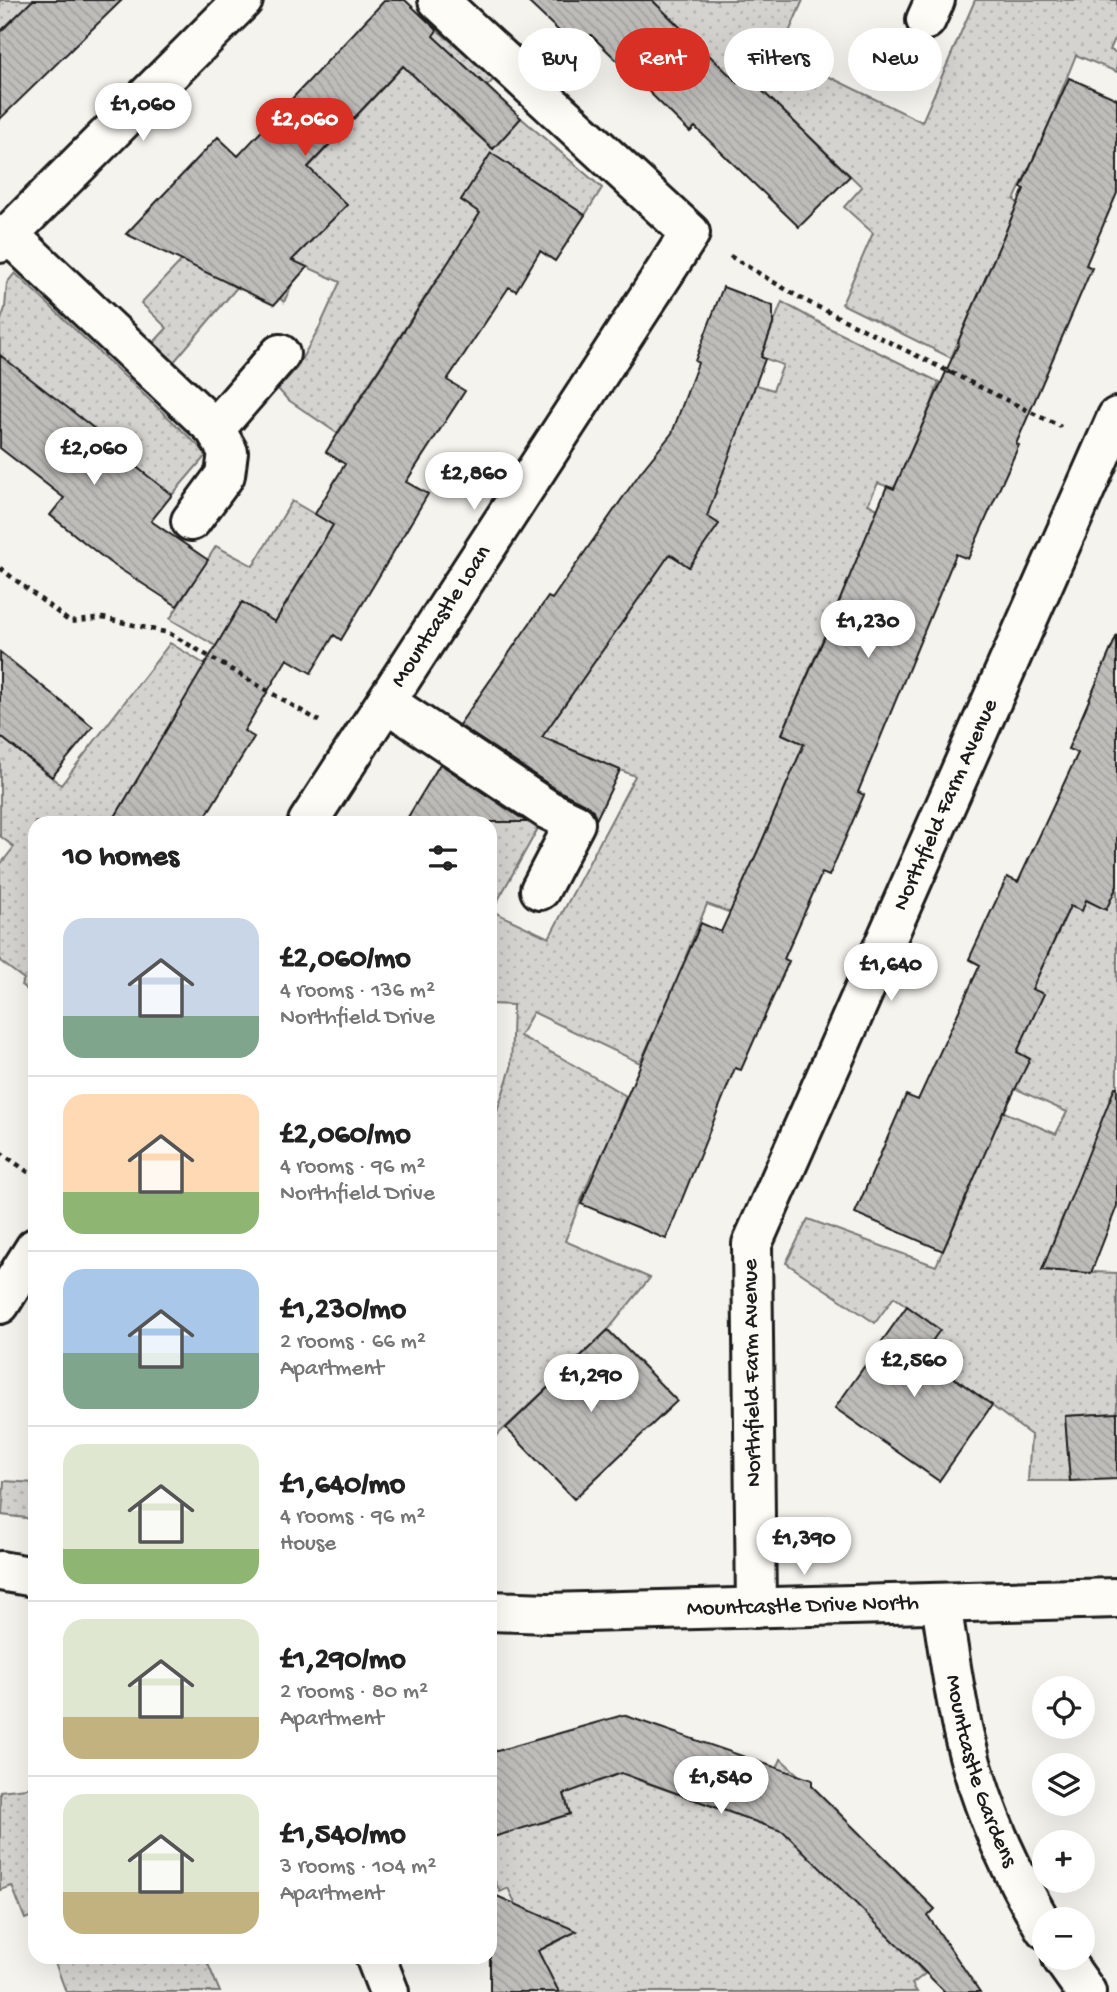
<!DOCTYPE html>
<meta charset="utf-8">
<style>
:root{--surface:#fff;--page:#f6f6f6;--text:#222;--muted:#767676;--line:#e0e0e0;--accent:#d93025}
body{margin:0;font-family:"Gochi Hand",sans-serif;background:var(--page);color:var(--text);height:100vh;display:flex;flex-direction:column;font-size:26px;white-space:nowrap}
*{box-sizing:border-box;margin:0}
p{font-size:23px;color:var(--muted)}
.icon{flex:none;width:38px;height:38px;fill:none;stroke:currentColor;stroke-width:2;stroke-linecap:round;stroke-linejoin:round}
.map{position:relative;flex:1;overflow:hidden}
.drawer{position:absolute;left:28px;top:816px;width:469px;height:1148px;display:flex;flex-direction:column;background:var(--surface);border-radius:21px;box-shadow:0 7px 28px #0002}
.drawer>*{flex:none}
.top-card{position:absolute;left:518px;top:28px;width:494px;height:63px;display:flex;gap:14px}
.tools{position:absolute;left:1032px;top:1676px;display:grid;gap:14px}
.tools a{display:grid;place-items:center;width:63px;height:63px;border-radius:50%;background:var(--surface);box-shadow:0 7px 28px #0002;font-size:35px}
.price{position:absolute;translate:-50% -60px;padding:0 16px;border-radius:24px;background:#fff;color:#222;font-size:23px;line-height:46px;filter:drop-shadow(0 2px 4px #0008)}
.price::after{content:'';position:absolute;left:50%;top:42px;width:21px;height:16px;margin-left:-10px;background:inherit;clip-path:polygon(0 0,100% 0,50% 100%)}
.price.active{background:var(--accent);color:#fff}
ul{padding:0;list-style:none}
li{display:flex;align-items:center;gap:21px;height:175px;padding:0 35px}
li+li{border-top:2px solid var(--line)}
li span{display:grid;place-items:center;flex:none;width:196px;height:140px;border-radius:21px;color:#555}
li>.icon{margin-inline-start:auto}
span .icon{width:84px;height:84px;fill:#fffc;stroke-width:1}
li b{font-size:30px}
h2{display:flex;justify-content:space-between;align-items:center;height:84px;padding:0 35px;font-size:30px}
.pill{padding:0 24px;border-radius:32px;background:var(--surface);box-shadow:0 7px 28px #0002;font-size:24px;line-height:63px}
.pill.active{background:var(--accent);color:#fff}
.map>svg:first-child{display:block}
</style>
<div class="map">
<svg width="1117" height="1992" viewBox="0 0 1117 1992">
<defs>
<pattern id="garden-dots" width="8" height="8" patternUnits="userSpaceOnUse" patternTransform="scale(1.75)"><rect width="8" height="8" fill="#d4d3cf"/><path d="M2 2h.1M6 6h.1" fill="none" stroke="#b5b5b1" stroke-width="1.8" stroke-linecap="round"/></pattern>
<pattern id="building-back-hatch" width="6" height="6" patternUnits="userSpaceOnUse" patternTransform="scale(1.75)"><rect width="6" height="6" fill="#bebdba"/><path d="M-1 5l2 2M0 0l6 6M5-1l2 2" fill="none" stroke="#a3a29f"/></pattern>
</defs>
<rect width="100%" height="100%" fill="#f4f3ee"/>
<filter id="ink" filterUnits="userSpaceOnUse"><feTurbulence type="fractalNoise" baseFrequency=".0143" numOctaves="2"/><feDisplacementMap in="SourceGraphic" scale="14" xChannelSelector="R" yChannelSelector="G"/><feConvolveMatrix kernelMatrix="1 2 1 2 8 2 1 2 1" color-interpolation-filters="sRGB"/></filter>
<g filter="url(#ink)">
<!-- garden -->
<path fill="url(#garden-dots)" stroke="#787876" stroke-width="2" d="M 0,0 L 33,0 L 0,32 Z
M 652,0 L 803,0 L 780,53 L 922,122 L 975,0 L 1117,0 L 1117,34 L 1110,50 L 1117,53 L 1117,72 L 1076,55 L 1055,107 L 1070,115 L 1035,155 L 1014,200 L 1018,203 L 951,358 L 842,304 L 873,233 L 844,207 L 862,187 L 746,75 L 738,84 Z
M 437,30 L 495,78 L 457,117 L 493,149 L 521,118 L 602,188 L 585,215 L 515,169 L 488,159 L 461,200 L 485,216 L 442,271 L 337,433 L 287,399 L 278,389 L 296,369 L 320,326 L 340,282 L 301,264 L 284,302 L 250,272 L 167,370 L 146,351 L 167,328 L 141,303 L 208,233 L 308,168 Z
M 15,273 L 207,454 L 172,495 L 153,480 L 137,502 L 104,447 L 108,440 L 0,358 L 0,323 L 5,308 L 7,283 Z
M 782,302 L 831,329 L 939,382 L 931,405 L 894,489 L 878,483 L 868,504 L 883,512 L 841,642 L 824,636 L 782,734 L 804,744 L 731,913 L 707,904 L 685,958 L 701,966 L 669,998 L 640,1063 L 533,1012 L 520,1036 L 560,1057 L 626,1096 L 613,1127 L 632,1135 L 612,1181 L 592,1173 L 565,1241 L 650,1278 L 608,1330 L 490,1442 L 491,1130 L 511,1068 L 513,1005 L 490,1004 L 490,822 L 484,822 L 503,791 L 541,823 L 492,911 L 549,938 L 635,776 L 574,751 L 556,795 L 517,773 L 669,554 L 689,566 L 718,524 L 688,503 L 718,483 L 754,390 L 751,383 L 773,390 L 783,365 L 761,357 Z
M 292,501 L 333,525 L 275,622 L 250,607 L 248,665 L 170,619 L 216,546 L 253,566 Z
M 170,643 L 206,665 L 112,822 L 35,822 L 35,996 L 21,985 L 24,979 L 0,961 L 0,865 L 14,847 L 0,836 L 0,736 L 61,785 Z
M 1117,886 L 1117,1107 L 1097,1154 L 1062,1218 L 1042,1270 L 1117,1273 L 1117,1413 L 1065,1416 L 1070,1481 L 1028,1481 L 1031,1435 L 957,1380 L 911,1371 L 939,1329 L 894,1297 L 875,1323 L 786,1263 L 808,1219 L 936,1266 L 961,1210 L 944,1203 L 1002,1111 L 1056,1134 L 1067,1112 L 1003,1083 L 1030,1059 L 1017,1052 L 1043,994 L 1032,989 L 1070,906 L 1082,911 L 1086,900 L 1106,909 Z
M 4,1481 L 35,1483 L 35,1519 L 2,1515 Z
M 490,1733 L 511,1805 L 535,1798 L 542,1823 L 570,1814 L 563,1789 L 638,1767 L 638,1780 L 756,1821 L 781,1759 L 822,1797 L 898,1945 L 925,1974 L 912,1984 L 917,1992 L 550,1992 L 538,1951 L 561,1940 L 550,1916 L 527,1927 L 508,1888 L 500,1892 L 490,1870 Z
M 35,1787 L 35,1915 L 25,1919 L 12,1886 L 0,1890 L 0,1791 Z
M 53,1957 L 205,1957 L 220,1992 L 66,1992 Z"/>
<!-- building -->
<path fill="url(#building-back-hatch)" stroke="#1c1c1c" stroke-width="2" d="M 33,0 L 122,0 L 0,119 L 0,32 Z
M 385,0 L 405,0 L 437,30 L 433,36 L 521,118 L 493,149 L 403,66 L 308,167 L 347,205 L 292,260 L 307,267 L 274,305 L 126,234 L 218,137 L 238,156 Z
M 526,0 L 652,0 L 738,83 L 746,75 L 850,176 L 799,227 L 695,127 L 690,132 L 591,35 L 578,49 Z
M 1069,78 L 1117,99 L 1117,193 L 1086,265 L 1092,268 L 1016,444 L 1019,445 L 968,559 L 956,554 L 858,792 L 864,795 L 829,876 L 822,873 L 784,959 L 789,961 L 741,1070 L 735,1068 L 666,1239 L 581,1204 L 701,923 L 721,932 L 760,846 L 804,744 L 782,734 L 825,636 L 887,486 L 894,489 L 946,372 L 952,374 L 947,369 L 959,343 L 958,342 L 1024,189 L 1021,187 Z
M 491,153 L 585,215 L 555,261 L 540,251 L 516,291 L 509,287 L 447,380 L 465,391 L 406,482 L 428,494 L 341,640 L 334,635 L 311,673 L 287,659 L 244,731 L 254,737 L 202,822 L 112,822 L 242,602 L 275,622 L 333,525 L 315,514 L 345,464 L 326,452 L 480,213 L 461,200 Z
M 723,287 L 773,306 L 773,324 L 761,357 L 765,359 L 707,516 L 719,524 L 689,567 L 670,554 L 542,737 L 620,770 L 596,820 L 593,810 L 585,804 L 559,791 L 459,725 L 548,597 L 552,599 L 640,473 L 672,433 L 698,363 L 695,361 Z
M 0,355 L 109,440 L 106,443 L 172,495 L 151,521 L 208,560 L 177,606 L 109,562 L 50,515 L 64,498 L 0,448 Z
M 1117,635 L 1117,886 L 1106,910 L 1086,900 L 1082,911 L 1070,906 L 1032,989 L 1044,994 L 1017,1052 L 1030,1059 L 1004,1112 L 1003,1111 L 943,1251 L 855,1213 L 906,1095 L 918,1100 L 980,965 L 969,959 L 1007,877 L 1018,882 L 1078,753 L 1068,749 Z
M 0,652 L 93,727 L 52,777 L 0,736 Z
M 440,764 L 527,822 L 405,822 Z
M 1115,1087 L 1117,1087 L 1117,1206 L 1091,1273 L 1042,1270 Z
M 907,1306 L 940,1330 L 922,1355 L 992,1405 L 939,1481 L 835,1408 Z
M 608,1330 L 677,1401 L 574,1499 L 506,1428 Z
M 1117,1413 L 1117,1479 L 1070,1481 L 1065,1416 Z
M 623,1715 L 812,1780 L 812,1786 L 935,1909 L 928,1916 L 980,1992 L 945,1992 L 784,1832 L 621,1773 L 564,1794 L 570,1814 L 490,1838 L 490,1753 Z
M 490,1893 L 577,1931 L 538,1951 L 559,1992 L 490,1992 Z"/>
<g fill="none" stroke-linecap="round" stroke-linejoin="round">
<defs>
<g id="minor">
<path d="M 926,20 L 935,0"/>
<path d="M 8,234 L 215,429 L 228,452 L 225,475 L 191,521"/>
<path d="M 0,243 L 243,0"/>
<path d="M 215,429 L 280,354"/>
<path d="M 386,702 L 548,810 L 575,823 L 540,890"/>
<path id="s1" d="M 308,822 L 690,233 L 438,0"/>
<path d="M 0,1304 L 35,1248"/>
<path d="M 0,1571 L 35,1577"/>
<path id="s2" d="M 941,1604 C 948,1647 954,1693 964,1736 C 980,1804 1009,1869 1045,1929"/>
<path id="s3" d="M 756,1608 L 752,1244 L 1117,417"/>
<path id="s4" d="M 490,1611 L 548,1613 L 1117,1598"/>
<path d="M 375,1956 L 389,1992"/>
<path d="M 1062,1958 L 1086,1992"/>
</g>
</defs>
<!-- minor casing -->
<use href="#minor" stroke="#1c1c1c" stroke-width="44"/>
<!-- path -->
<path stroke="#1c1c1c" stroke-width="4.5" stroke-dasharray="5 5" stroke-linecap="butt" d="M 730,256 L 802,299 L 1061,427
M 0,568 L 70,622 L 103,618 L 169,633 L 319,721
M 0,1152 L 35,1177"/>
<!-- minor -->
<use href="#minor" stroke="#fdfcf7" stroke-width="38"/>
</g>
</g>
<g text-anchor="middle" dominant-baseline="central" stroke-width="5" stroke-linejoin="round" paint-order="stroke">
<!-- street labels -->
<g font-size="23" fill="#1c1c1c" stroke="#fdfcf7">
<text stroke="none"><textPath href="#s1" startOffset="245">Mountcastle Loan</textPath></text>
<text stroke="none"><textPath href="#s3" startOffset="844">Northfield Farm Avenue</textPath></text>
<text transform="translate(753 1373) rotate(-91)">Northfield Farm Avenue</text>
<text stroke="none"><textPath href="#s4" startOffset="313">Mountcastle Drive North</textPath></text>
<text stroke="none"><textPath href="#s2" startOffset="172">Mountcastle Gardens</textPath></text>
</g>
</g>
</svg>
<div class="tools">
<a><svg class="icon" aria-label="locate" viewBox="0 0 24 24"><circle cx="12" cy="12" r="6"/><path d="M12 2v4M12 18v4M2 12h4M18 12h4"/></svg></a>
<a><svg class="icon" aria-label="layers" viewBox="0 0 24 24"><path d="M12 4l9 5-9 5-9-5zM3 14l9 5 9-5"/></svg></a>
<a>+</a>
<a>−</a>
</div>
<b class="price" style="left:143px;top:143px">£1,060</b>
<b class="price active" style="left:305px;top:158px">£2,060</b>
<b class="price" style="left:94px;top:487px">£2,060</b>
<b class="price" style="left:474px;top:512px">£2,860</b>
<b class="price" style="left:868px;top:660px">£1,230</b>
<b class="price" style="left:891px;top:1003px">£1,640</b>
<b class="price" style="left:914px;top:1399px">£2,560</b>
<b class="price" style="left:591px;top:1414px">£1,290</b>
<b class="price" style="left:804px;top:1577px">£1,390</b>
<b class="price" style="left:721px;top:1816px">£1,540</b>
<div class="top-card">
<a class="pill">Buy</a>
<a class="pill active">Rent</a>
<a class="pill">Filters</a>
<a class="pill">New</a>
</div>
<section class="drawer">
<h2>10 homes<svg class="icon" aria-label="filters" viewBox="0 0 24 24"><path d="M4 7h16M4 17h16"/><circle cx="9" cy="7" r="2"/><circle cx="15" cy="17" r="2"/></svg></h2>
<ul>
<li><span style="background:linear-gradient(#c9d6e8 70%,#7fa58c 0)"><svg class="icon" aria-label="home" viewBox="0 0 24 24"><path d="M3 11l9-7 9 7M6 9v11h12V9"/></svg></span><div><b>£2,060/mo</b><p>4 rooms · 136 m²</p><p>Northfield Drive</p></div></li>
<li><span style="background:linear-gradient(#ffd9b3 70%,#8fb573 0)"><svg class="icon" aria-label="home" viewBox="0 0 24 24"><path d="M3 11l9-7 9 7M6 9v11h12V9"/></svg></span><div><b>£2,060/mo</b><p>4 rooms · 96 m²</p><p>Northfield Drive</p></div></li>
<li><span style="background:linear-gradient(#a9c7e8 60%,#7fa58c 0)"><svg class="icon" aria-label="home" viewBox="0 0 24 24"><path d="M3 11l9-7 9 7M6 9v11h12V9"/></svg></span><div><b>£1,230/mo</b><p>2 rooms · 66 m²</p><p>Apartment</p></div></li>
<li><span style="background:linear-gradient(#dfe7d0 75%,#8fb573 0)"><svg class="icon" aria-label="home" viewBox="0 0 24 24"><path d="M3 11l9-7 9 7M6 9v11h12V9"/></svg></span><div><b>£1,640/mo</b><p>4 rooms · 96 m²</p><p>House</p></div></li>
<li><span style="background:linear-gradient(#dfe7d0 70%,#c2b280 0)"><svg class="icon" aria-label="home" viewBox="0 0 24 24"><path d="M3 11l9-7 9 7M6 9v11h12V9"/></svg></span><div><b>£1,290/mo</b><p>2 rooms · 80 m²</p><p>Apartment</p></div></li>
<li><span style="background:linear-gradient(#dfe7d0 70%,#c2b280 0)"><svg class="icon" aria-label="home" viewBox="0 0 24 24"><path d="M3 11l9-7 9 7M6 9v11h12V9"/></svg></span><div><b>£1,540/mo</b><p>3 rooms · 104 m²</p><p>Apartment</p></div></li>
</ul>
</section>
</div>
